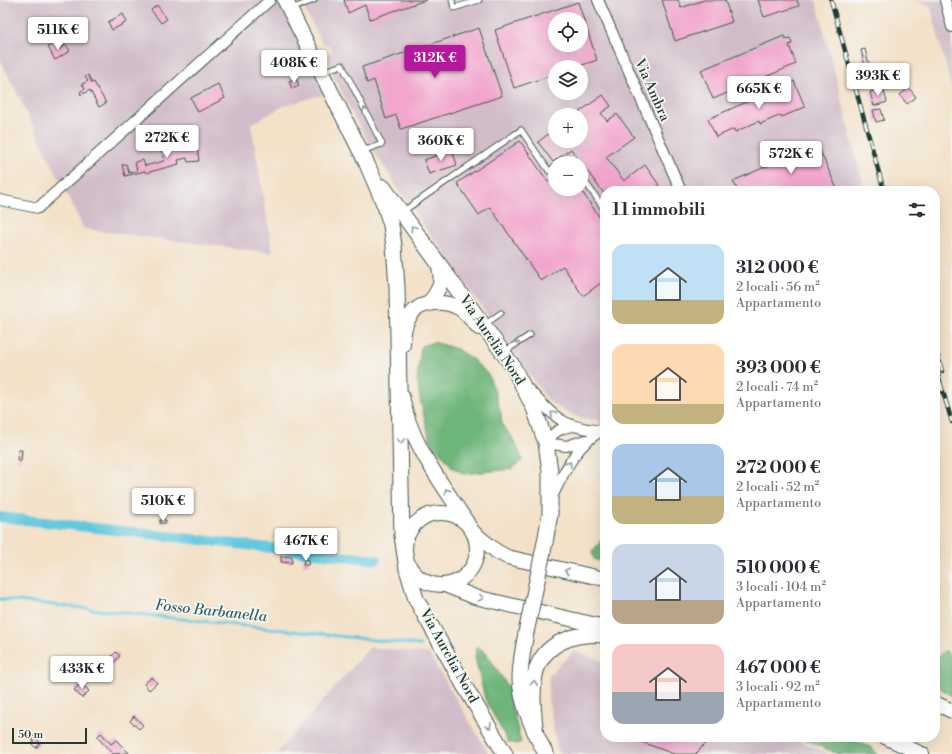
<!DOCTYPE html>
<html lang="it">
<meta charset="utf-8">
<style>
:root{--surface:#fff;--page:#f2f2f3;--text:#2b2b33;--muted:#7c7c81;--accent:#b5179e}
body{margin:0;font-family:"Libre Bodoni",serif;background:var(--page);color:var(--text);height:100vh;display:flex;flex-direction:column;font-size:15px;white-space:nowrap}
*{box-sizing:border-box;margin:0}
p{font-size:13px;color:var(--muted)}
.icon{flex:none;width:22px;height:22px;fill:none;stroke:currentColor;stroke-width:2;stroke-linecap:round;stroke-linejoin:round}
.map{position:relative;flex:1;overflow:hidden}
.panel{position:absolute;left:600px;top:186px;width:340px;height:556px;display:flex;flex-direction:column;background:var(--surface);border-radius:16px;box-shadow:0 4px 16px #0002}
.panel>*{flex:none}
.fabs{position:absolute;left:548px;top:12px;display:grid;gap:8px}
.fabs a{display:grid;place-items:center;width:40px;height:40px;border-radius:50%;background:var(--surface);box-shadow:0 4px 16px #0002;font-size:20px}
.scale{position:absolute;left:12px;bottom:10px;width:75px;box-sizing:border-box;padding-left:4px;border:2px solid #1f3d34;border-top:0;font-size:11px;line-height:14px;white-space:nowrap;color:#1f3d34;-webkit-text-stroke:3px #f6f6f2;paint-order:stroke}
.price{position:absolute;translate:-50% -34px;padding:0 9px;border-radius:4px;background:#fff;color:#222;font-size:13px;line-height:26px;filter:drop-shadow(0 1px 2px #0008)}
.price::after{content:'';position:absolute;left:50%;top:24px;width:12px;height:9px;margin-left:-6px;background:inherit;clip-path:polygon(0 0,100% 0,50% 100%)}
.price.active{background:var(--accent);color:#fff}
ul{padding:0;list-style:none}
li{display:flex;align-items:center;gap:12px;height:100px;padding:0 12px}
li span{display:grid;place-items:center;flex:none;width:112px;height:80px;border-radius:12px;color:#555}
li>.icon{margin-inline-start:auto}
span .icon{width:48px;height:48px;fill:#fffc;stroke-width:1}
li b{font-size:17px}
h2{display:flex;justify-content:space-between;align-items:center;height:48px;padding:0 12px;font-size:17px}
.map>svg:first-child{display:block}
</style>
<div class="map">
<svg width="952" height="754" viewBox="0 0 952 754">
<rect width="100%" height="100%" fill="#f6f6f2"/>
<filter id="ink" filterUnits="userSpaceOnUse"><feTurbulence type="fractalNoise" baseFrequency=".025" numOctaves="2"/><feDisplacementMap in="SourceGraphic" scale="8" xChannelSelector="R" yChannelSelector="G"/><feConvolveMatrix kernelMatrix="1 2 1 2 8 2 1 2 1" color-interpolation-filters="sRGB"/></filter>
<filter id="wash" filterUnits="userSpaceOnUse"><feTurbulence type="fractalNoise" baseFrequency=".012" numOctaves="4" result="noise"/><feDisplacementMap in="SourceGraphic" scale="16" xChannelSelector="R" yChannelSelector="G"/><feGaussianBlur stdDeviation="0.9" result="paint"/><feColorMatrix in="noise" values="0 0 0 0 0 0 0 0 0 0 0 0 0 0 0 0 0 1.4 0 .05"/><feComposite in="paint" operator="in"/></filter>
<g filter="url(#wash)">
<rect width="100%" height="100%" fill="#f3e1c8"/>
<!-- industrial -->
<path fill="#d1bdc9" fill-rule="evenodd" d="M 0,0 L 279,0 L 325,94 L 286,105 L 251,124 L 273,253 L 84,229 L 0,59 Z
M 300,0 L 816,0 L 865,191 L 605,191 L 605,435 L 598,420 L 582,418 L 567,413 L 553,404 L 547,399 L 400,191 L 370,145 L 351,111 L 333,74 L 328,55 L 333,51 L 329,45 L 323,45 ZM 555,19 L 581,19 L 581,45 L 555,45 ZM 555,67 L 581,67 L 581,93 L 555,93 ZM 555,115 L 581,115 L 581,141 L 555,141 ZM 555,163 L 581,163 L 581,189 L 555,189 Z
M 914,0 L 952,0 L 952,90 L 931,7 Z
M 370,647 L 429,654 L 489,754 L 276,754 Z
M 574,651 L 605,662 L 605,737 L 790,737 L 828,754 L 561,754 L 557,748 L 548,699 L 549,675 Z"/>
<!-- forest -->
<path fill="#6eb57a" stroke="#467957" d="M 434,342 L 457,349 L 472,359 L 488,374 L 494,389 L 501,414 L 502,425 L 512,437 L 523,460 L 512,469 L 463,474 L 452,467 L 430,440 L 421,404 L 417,379 L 421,346 Z
M 605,535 L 605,563 L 594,559 L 592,552 Z
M 477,646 L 486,653 L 509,688 L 512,707 L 521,742 L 517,744 L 508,742 L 485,699 L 475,657 Z
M 945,650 L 952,657 L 952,696 L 935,685 L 935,660 Z
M 800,737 L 848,737 L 872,748 L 878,754 L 838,754 Z"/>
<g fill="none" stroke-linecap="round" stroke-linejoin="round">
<!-- stream -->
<path stroke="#61c7df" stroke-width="3" d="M 0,599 L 420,645"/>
<!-- canal -->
<path stroke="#61c7df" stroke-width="10" d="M 0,517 L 376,560"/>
</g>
<g id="blocks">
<!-- building -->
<path fill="#f2a5cd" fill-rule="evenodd" d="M 344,0 L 426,0 L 370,19 L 365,5 L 348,13 Z
M 662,0 L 678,0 L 681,8 L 704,0 L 725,0 L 732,22 L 675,41 Z
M 758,0 L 797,0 L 799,6 L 764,17 Z
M 578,2 L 597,60 L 576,67 L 555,67 L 555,74 L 514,88 L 495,30 ZM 555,19 L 581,19 L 581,45 L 555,45 Z
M 157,5 L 167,19 L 161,23 L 151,10 Z
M 123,14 L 127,22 L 112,30 L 108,22 Z
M 479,28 L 502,96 L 401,129 L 396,115 L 386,119 L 374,80 L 367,83 L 362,67 Z
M 784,36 L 786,39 L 790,38 L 792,44 L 789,45 L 796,64 L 713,99 L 701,70 Z
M 55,43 L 59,49 L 66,45 L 70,51 L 55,60 L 48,47 Z
M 865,49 L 869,65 L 865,66 L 861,50 Z
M 88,75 L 92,83 L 94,82 L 106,103 L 99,107 L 90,90 L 81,95 L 80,92 L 85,89 L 82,84 L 88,81 L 85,77 Z
M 296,78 L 299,86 L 292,89 L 289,81 Z
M 794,81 L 805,107 L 782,117 L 781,115 L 760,124 L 759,121 L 735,132 L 734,129 L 716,137 L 708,119 Z
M 218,84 L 225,98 L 198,112 L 191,98 Z
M 883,88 L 887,102 L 874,106 L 870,92 Z
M 909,88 L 916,97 L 907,104 L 900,95 Z
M 603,95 L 611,106 L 601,113 L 607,121 L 617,114 L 634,137 L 606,157 L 624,181 L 645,165 L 659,185 L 655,188 L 657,191 L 605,191 L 605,195 L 571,149 L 553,162 L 538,142 L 555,129 L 555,141 L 581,141 L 581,115 L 575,115 Z
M 881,109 L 884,120 L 876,122 L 873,110 Z
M 520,141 L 548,182 L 555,176 L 555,189 L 580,189 L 605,225 L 605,280 L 583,296 L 563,266 L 541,281 L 490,207 L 479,215 L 457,183 Z
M 184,143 L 185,148 L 197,146 L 199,161 L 188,162 L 187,158 L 178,160 L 179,164 L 146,173 L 145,171 L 125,176 L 122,165 L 126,164 L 129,173 L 137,171 L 135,162 L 143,160 L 145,166 L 164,161 L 162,151 L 164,150 L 163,146 Z
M 817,144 L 838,191 L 738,191 L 733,181 Z
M 452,150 L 457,165 L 429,174 L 424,160 Z
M 18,450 L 22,450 L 21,461 L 17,460 Z
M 160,520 L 166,520 L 166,523 L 160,523 Z
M 281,556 L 292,557 L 292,563 L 281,562 Z
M 304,559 L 309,560 L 308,565 L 303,565 Z
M 116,652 L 120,656 L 113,664 L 108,660 Z
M 152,677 L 157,683 L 149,690 L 144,684 Z
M 81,683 L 89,691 L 82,698 L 74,690 Z
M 134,716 L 143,725 L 139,729 L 130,721 Z
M 29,731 L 40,743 L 36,748 L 32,744 L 34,741 L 26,734 Z
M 101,733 L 111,744 L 116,740 L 129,753 L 113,754 L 97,737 Z
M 628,737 L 703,737 L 709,739 L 696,754 L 674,754 Z"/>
</g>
</g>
<g filter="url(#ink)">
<use href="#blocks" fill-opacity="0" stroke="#3f564a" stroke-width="1"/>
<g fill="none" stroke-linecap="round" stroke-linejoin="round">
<defs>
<path id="service" d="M 452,0 L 454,8 L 479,0
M 291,9 L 314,0
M 322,72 L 342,65 L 382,144 L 362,151
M 561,163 L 568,158 L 571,163
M 581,176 L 605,210
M 402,212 L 521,130 L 549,171 L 555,167
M 484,325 L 501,313
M 504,352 L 530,335"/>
<path id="minor" d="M 598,0 L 681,191
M 945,0 L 952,27
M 0,200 L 38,208 L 270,0
M 528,389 C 539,400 550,414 563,421 C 574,428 589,429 602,431
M 574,426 C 560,427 553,433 546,443 L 566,446 L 586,440
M 552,497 C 564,472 577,442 604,430"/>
<path id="secondary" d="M 428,304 C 441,288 444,281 437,261
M 403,345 C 403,336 404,326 409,318 C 418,300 444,300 459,308 C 467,313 473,322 479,328
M 402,396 C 410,444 443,484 468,524
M405 549a36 36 0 1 1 72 0a36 36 0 1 1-72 0Z
M 474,533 L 496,551 L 507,557 L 605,579
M 445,585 L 475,597 L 605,627
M 935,703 L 952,711
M 885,737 L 922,754"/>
<path id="primary" d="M 285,0 L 367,164 L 385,206 L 391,225 L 394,246 L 397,287 L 402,536 L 407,569 L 416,599 L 465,687 L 505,754
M 383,187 L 512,365 L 534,408 L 546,443 L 550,471 L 550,514 L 545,542
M 526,633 C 523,649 520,664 520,679 C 521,705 534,732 546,754
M 536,736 C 534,716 531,695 535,675 C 542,642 576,632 605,635"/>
</defs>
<!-- service casing -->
<use href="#service" stroke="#3f564a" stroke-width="7"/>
<!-- minor casing -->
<use href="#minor" stroke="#3f564a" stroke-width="12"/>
<!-- secondary casing -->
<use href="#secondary" stroke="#3f564a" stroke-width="16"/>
<!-- primary casing -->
<use href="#primary" stroke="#3f564a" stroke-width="17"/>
<!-- service -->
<use href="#service" stroke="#fff" stroke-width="5"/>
<!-- minor -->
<use href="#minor" stroke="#fff" stroke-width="10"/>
<!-- secondary -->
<use href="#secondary" stroke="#fff" stroke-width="14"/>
<!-- primary -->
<use href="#primary" stroke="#fff" stroke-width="15"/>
<defs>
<path id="rail" d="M 831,0 L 884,191
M 935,346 L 942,371
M 935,365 L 952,422"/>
</defs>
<!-- rail casing -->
<use href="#rail" stroke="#1f3d34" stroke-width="4.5"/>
<!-- rail -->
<use href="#rail" stroke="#f6f6f2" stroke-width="3" stroke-dasharray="9" stroke-linecap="butt"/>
<defs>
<path id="primary-bridge" d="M 526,633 L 545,542"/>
</defs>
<!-- primary-bridge casing -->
<use href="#primary-bridge" stroke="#3f564a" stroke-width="17" stroke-linecap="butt"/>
<!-- primary-bridge -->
<use href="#primary-bridge" stroke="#fff" stroke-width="15"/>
</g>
<!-- one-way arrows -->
<defs><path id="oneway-chevron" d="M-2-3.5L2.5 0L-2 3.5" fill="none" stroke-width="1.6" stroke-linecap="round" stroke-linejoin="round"/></defs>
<g stroke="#8f9e9a">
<use href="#oneway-chevron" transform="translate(365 110) rotate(-117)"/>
<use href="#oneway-chevron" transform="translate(413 228) rotate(-126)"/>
<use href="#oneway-chevron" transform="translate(517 344) rotate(-33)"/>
<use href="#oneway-chevron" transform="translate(553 414) rotate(-137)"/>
<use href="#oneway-chevron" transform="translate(401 441) rotate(89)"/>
<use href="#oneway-chevron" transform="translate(569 464) rotate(-58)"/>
<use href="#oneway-chevron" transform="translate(447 491) rotate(-123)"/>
<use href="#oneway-chevron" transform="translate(567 571) rotate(-167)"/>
<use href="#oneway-chevron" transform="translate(481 598) rotate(14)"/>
<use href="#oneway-chevron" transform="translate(534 683) rotate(-85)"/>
<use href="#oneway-chevron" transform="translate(489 726) rotate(59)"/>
</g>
</g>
<g text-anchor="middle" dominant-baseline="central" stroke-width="3.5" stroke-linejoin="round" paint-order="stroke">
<!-- street labels -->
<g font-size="14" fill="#1f3d34" stroke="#f6f6f2">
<text transform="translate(652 90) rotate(66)">Via Ambra</text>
<text transform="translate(492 340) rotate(56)">Via Aurelia Nord</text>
<text transform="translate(449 656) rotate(61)">Via Aurelia Nord</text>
</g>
<!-- water labels -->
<g font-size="15" font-style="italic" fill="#30605f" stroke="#f6f6f2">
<text transform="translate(211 611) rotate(6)">Fosso Barbanella</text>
</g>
</g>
</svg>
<div class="fabs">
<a><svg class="icon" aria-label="locate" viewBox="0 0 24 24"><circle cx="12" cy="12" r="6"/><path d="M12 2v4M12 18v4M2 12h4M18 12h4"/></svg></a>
<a><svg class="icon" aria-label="layers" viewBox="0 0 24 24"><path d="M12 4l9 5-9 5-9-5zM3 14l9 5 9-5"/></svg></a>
<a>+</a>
<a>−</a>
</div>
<div class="scale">50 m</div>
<b class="price" style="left:58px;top:51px">511K €</b>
<b class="price active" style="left:435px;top:79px">312K €</b>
<b class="price" style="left:294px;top:84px">408K €</b>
<b class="price" style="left:878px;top:97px">393K €</b>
<b class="price" style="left:759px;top:110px">665K €</b>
<b class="price" style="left:167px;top:159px">272K €</b>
<b class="price" style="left:441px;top:162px">360K €</b>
<b class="price" style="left:791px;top:175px">572K €</b>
<b class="price" style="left:163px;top:522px">510K €</b>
<b class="price" style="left:306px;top:562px">467K €</b>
<b class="price" style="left:82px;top:690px">433K €</b>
<section class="panel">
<h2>11 immobili<svg class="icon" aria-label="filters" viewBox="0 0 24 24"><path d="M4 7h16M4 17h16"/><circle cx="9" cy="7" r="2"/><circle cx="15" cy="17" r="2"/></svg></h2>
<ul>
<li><span style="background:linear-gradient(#bfe0f5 70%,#c2b280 0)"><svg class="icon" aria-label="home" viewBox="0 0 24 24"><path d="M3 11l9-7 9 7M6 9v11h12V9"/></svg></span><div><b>312 000 €</b><p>2 locali · 56 m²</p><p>Appartamento</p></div></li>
<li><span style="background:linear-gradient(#ffd9b3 75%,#c2b280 0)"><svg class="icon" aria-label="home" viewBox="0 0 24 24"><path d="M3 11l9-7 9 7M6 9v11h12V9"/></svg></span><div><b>393 000 €</b><p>2 locali · 74 m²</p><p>Appartamento</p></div></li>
<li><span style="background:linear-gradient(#a9c7e8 65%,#c2b280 0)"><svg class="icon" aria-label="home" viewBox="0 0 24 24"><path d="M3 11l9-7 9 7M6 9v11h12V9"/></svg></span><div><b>272 000 €</b><p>2 locali · 52 m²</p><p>Appartamento</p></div></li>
<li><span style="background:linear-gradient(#c9d6e8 70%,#b9a48a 0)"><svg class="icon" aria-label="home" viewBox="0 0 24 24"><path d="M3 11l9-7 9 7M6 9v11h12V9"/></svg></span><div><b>510 000 €</b><p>3 locali · 104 m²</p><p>Appartamento</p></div></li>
<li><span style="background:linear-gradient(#f6c9c9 60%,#9aa5b1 0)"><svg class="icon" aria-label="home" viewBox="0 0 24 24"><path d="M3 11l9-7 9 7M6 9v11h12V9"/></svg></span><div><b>467 000 €</b><p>3 locali · 92 m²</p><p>Appartamento</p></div></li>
</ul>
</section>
</div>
